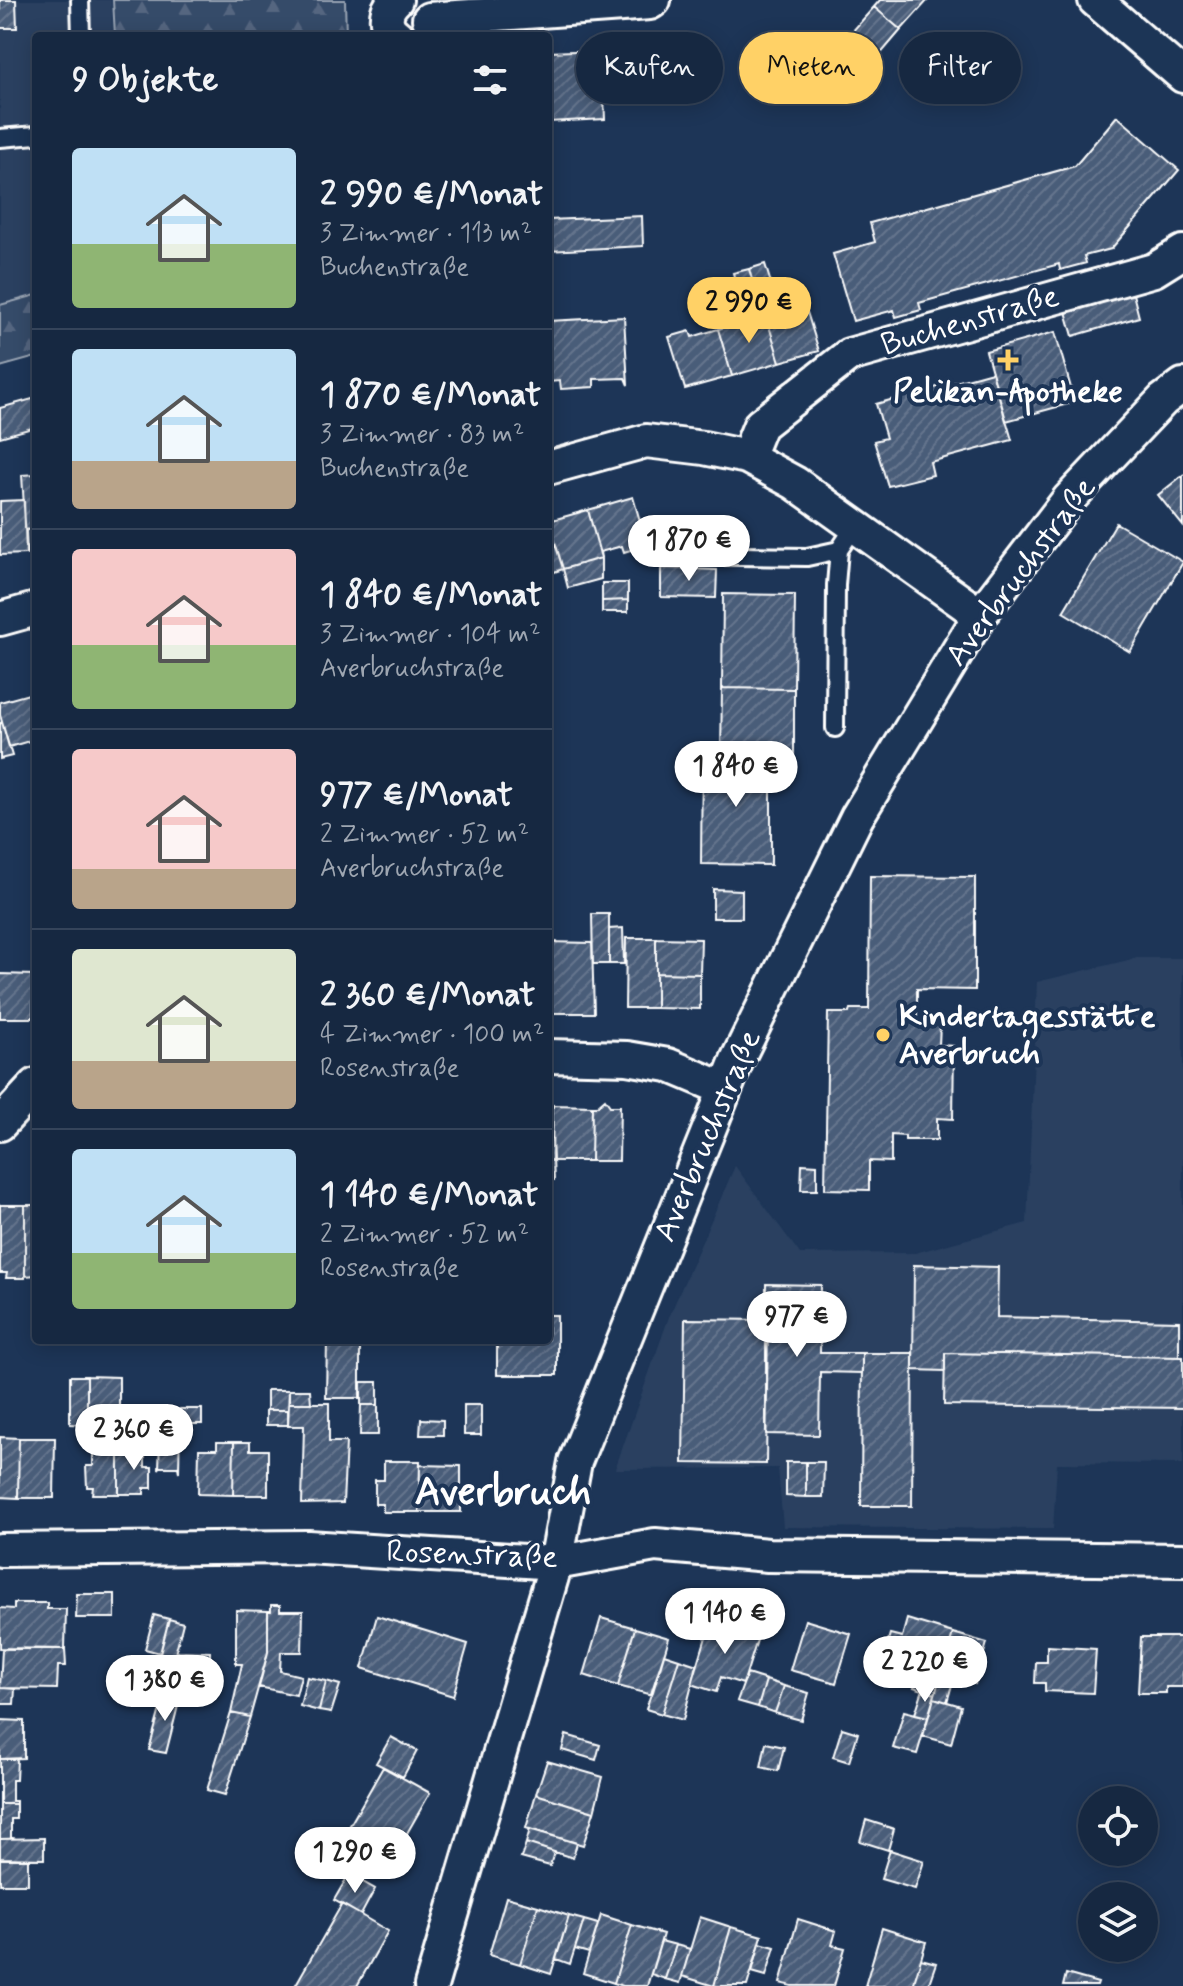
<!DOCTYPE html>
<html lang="de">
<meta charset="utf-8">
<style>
:root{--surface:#162841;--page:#23344c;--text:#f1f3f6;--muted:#9ea6b1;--line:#35445a;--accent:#ffd166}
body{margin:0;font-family:Mynerve,sans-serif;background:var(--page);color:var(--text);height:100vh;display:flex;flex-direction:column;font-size:30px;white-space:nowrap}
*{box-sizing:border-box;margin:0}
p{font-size:26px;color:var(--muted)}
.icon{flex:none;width:44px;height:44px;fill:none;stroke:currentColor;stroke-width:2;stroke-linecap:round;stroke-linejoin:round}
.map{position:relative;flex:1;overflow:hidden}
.sheet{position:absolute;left:32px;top:32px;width:520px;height:1312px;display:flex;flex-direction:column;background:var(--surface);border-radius:8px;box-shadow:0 4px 20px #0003,0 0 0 2px var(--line)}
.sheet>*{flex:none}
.guide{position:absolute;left:576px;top:32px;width:486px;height:72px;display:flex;gap:16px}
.fabs{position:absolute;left:1078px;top:1786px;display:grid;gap:16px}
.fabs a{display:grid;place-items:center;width:80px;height:80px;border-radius:50%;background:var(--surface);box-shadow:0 4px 20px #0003,0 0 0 2px var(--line);font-size:40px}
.price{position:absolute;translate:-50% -68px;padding:0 18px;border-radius:28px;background:#fff;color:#222;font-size:26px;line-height:52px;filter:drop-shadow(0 2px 4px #0008)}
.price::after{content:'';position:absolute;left:50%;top:48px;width:24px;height:18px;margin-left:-12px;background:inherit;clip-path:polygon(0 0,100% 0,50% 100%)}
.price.current{background:var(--accent);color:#111}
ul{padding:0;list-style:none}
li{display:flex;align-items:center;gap:24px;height:200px;padding:0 40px}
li+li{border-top:2px solid var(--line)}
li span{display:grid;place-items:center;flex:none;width:224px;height:160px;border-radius:8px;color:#555}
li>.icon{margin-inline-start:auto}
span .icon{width:96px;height:96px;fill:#fffc;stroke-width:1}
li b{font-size:34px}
h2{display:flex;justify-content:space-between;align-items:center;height:96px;padding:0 40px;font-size:34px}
.chip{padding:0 28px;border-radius:36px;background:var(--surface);box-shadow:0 4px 20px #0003,0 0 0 2px var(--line);font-size:28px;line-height:72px}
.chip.current{background:var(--accent);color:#111}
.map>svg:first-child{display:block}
</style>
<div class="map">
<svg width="1183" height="1986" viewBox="0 0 1183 1986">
<defs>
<pattern id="forest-firs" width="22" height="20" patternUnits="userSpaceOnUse" patternTransform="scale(2)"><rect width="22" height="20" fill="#364b69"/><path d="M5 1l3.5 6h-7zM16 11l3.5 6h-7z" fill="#546680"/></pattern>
<pattern id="building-hatch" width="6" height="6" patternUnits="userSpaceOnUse" patternTransform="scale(2)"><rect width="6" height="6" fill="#4a5d79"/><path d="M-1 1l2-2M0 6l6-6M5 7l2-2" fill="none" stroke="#65758d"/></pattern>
</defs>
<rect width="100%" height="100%" fill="#1d3557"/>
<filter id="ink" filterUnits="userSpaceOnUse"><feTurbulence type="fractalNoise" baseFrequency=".0125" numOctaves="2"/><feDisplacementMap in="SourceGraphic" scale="16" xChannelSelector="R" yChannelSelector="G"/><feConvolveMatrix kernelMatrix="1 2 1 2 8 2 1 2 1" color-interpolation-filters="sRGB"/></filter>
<g filter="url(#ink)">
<!-- built -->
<path fill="#2a4161" d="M 0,0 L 111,0 L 113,36 L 36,36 L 36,295 L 0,305 Z
M 1137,958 L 1183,958 L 1183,1464 L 1057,1463 L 1053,1529 L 783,1527 L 778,1468 L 615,1469 L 669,1317 L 735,1166 L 800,1254 L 915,1253 L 1027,1223 L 1037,982 Z"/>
<!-- forest -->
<path fill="url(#forest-firs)" stroke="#9aa5b4" stroke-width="2" d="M 113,0 L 345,0 L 346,36 L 115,36 Z
M 36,295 L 36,357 L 0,367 L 0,305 Z"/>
<!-- building -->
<path fill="url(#building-hatch)" stroke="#fff" stroke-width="2" d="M 0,0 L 16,0 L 17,28 L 0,28 Z
M 880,0 L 928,0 L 901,30 L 874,7 Z
M 874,7 L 901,30 L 878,57 L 851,33 Z
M 602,50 L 605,119 L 548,122 L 548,52 Z
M 634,50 L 635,80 L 603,82 L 602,52 Z
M 1117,116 L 1179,170 L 1111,249 L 1084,256 L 1086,263 L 1060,270 L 1059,264 L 919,303 L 921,310 L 896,317 L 894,310 L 853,321 L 833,254 L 875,242 L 870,223 L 1075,166 Z
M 642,216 L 643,246 L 548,251 L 548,220 Z
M 765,264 L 774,293 L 757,297 L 749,269 Z
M 749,269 L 757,297 L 741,302 L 733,273 Z
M 1132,290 L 1139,317 L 1073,336 L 1065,308 Z
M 803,299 L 819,351 L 780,362 L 766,316 L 783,311 L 782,305 Z
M 752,314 L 753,319 L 766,316 L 780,362 L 732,376 L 718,329 L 733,325 L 732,319 Z
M 624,317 L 628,385 L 625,378 L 594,379 L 594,387 L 561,389 L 560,381 L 548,382 L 548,321 Z
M 718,329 L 732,376 L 685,389 L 669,337 L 690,331 L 692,337 Z
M 1055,332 L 1075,402 L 1006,421 L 986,351 Z
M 992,372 L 1012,440 L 930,462 L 933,475 L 888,486 L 874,441 L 886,438 L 876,404 Z
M 36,398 L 36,427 L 0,437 L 0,408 Z
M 36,474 L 36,529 L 26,530 L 27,554 L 22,475 Z
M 1183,475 L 1183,526 L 1158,495 Z
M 633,497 L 647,545 L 624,552 L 622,546 L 600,552 L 601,558 L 588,510 Z
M 24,500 L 26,554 L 0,555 L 0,501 Z
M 588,510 L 601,558 L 563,569 L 549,521 Z
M 548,521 L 563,569 L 548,574 Z
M 1116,523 L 1183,562 L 1130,652 L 1063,612 Z
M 601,558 L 601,579 L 568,588 L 563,569 Z
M 661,568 L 717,570 L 716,598 L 661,597 Z
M 602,583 L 628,583 L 628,600 L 602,601 Z
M 723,594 L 795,595 L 794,689 L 722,688 Z
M 628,600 L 628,612 L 602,612 L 602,601 Z
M 722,688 L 794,689 L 794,756 L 721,754 Z
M 36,692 L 36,739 L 9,747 L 0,715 L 0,702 Z
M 2,722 L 12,756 L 0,759 L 0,723 Z
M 702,753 L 771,754 L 771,865 L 701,864 Z
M 870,876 L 975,877 L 975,990 L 917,989 L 917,1022 L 940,1024 L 939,1045 L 954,1046 L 953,1119 L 937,1118 L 937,1140 L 905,1140 L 905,1136 L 891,1135 L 891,1162 L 869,1161 L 869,1190 L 825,1189 L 828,1013 L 849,1013 L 850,1009 L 869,1009 Z
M 713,889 L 742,890 L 742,918 L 713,918 Z
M 592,914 L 609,914 L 609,964 L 593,964 Z
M 623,928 L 624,964 L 609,964 L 609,929 Z
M 626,938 L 656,938 L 656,1008 L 625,1008 Z
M 656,938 L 701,939 L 700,974 L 656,973 Z
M 548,942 L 592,943 L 594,1013 L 548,1013 Z
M 656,973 L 700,974 L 700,1009 L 656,1008 Z
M 0,974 L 34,975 L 33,1018 L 0,1018 Z
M 605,1099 L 610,1106 L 620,1106 L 619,1161 L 591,1161 L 592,1106 L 597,1106 Z
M 553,1105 L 592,1106 L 591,1161 L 552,1161 Z
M 548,1138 L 552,1138 L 554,1180 L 548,1180 Z
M 802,1164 L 817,1165 L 817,1190 L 801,1190 Z
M 0,1205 L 25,1205 L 25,1278 L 6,1278 L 7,1273 L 0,1273 Z
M 25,1205 L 36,1205 L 36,1275 L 25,1276 Z
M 914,1265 L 998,1267 L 997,1317 L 1179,1321 L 1179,1357 L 945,1353 L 945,1371 L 913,1370 Z
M 766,1284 L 821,1285 L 820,1353 L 862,1353 L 862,1373 L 820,1372 L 819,1435 L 766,1434 Z
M 548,1315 L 557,1315 L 557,1375 L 497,1375 L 497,1340 L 548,1340 Z
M 685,1319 L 768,1320 L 766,1464 L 683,1463 Z
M 327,1340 L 360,1340 L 360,1398 L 326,1398 Z
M 862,1353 L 913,1353 L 912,1506 L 861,1506 Z
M 945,1353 L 1183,1357 L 1183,1408 L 944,1405 Z
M 70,1376 L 87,1376 L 87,1425 L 70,1424 Z
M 87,1376 L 119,1377 L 119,1422 L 103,1422 L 104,1410 L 87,1410 Z
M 361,1382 L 378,1382 L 378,1405 L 361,1405 Z
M 267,1390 L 289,1390 L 288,1410 L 267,1410 Z
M 289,1390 L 310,1390 L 311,1403 L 289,1403 Z
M 289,1403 L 329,1403 L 329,1442 L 346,1442 L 343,1503 L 302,1504 L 304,1426 L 288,1426 Z
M 361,1405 L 378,1405 L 378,1435 L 360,1435 Z
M 464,1405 L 481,1405 L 481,1435 L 464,1435 Z
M 180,1409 L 202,1409 L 202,1424 L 180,1424 Z
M 266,1410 L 288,1410 L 288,1425 L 266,1425 Z
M 421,1419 L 443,1420 L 443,1435 L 420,1435 Z
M 103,1422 L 119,1422 L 119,1494 L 92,1494 L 93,1487 L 87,1487 L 86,1466 L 93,1466 L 93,1449 L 103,1450 Z
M 119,1422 L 135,1422 L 135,1449 L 119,1450 Z
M 178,1423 L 180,1424 L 179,1472 L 178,1467 L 160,1467 L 159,1469 L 160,1436 L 178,1436 Z
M 0,1437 L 19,1438 L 18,1498 L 0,1497 Z
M 19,1438 L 55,1438 L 54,1498 L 18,1498 Z
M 217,1442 L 234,1442 L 233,1495 L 198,1494 L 199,1449 L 217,1449 Z
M 234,1442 L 250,1442 L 250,1450 L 268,1450 L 268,1495 L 233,1495 Z
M 145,1449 L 145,1467 L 152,1467 L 152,1488 L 144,1488 L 144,1494 L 119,1494 L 119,1450 Z
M 384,1461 L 420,1461 L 419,1512 L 383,1512 L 383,1504 L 375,1504 L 375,1480 L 384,1480 Z
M 786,1462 L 806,1462 L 806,1497 L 786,1496 Z
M 806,1462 L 824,1462 L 823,1497 L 806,1497 Z
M 420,1465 L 461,1466 L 461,1512 L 419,1512 Z
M 77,1594 L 115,1594 L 115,1618 L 76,1618 Z
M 14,1603 L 47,1603 L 47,1609 L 66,1609 L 65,1649 L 0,1648 L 0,1608 L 14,1609 Z
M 271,1605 L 280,1605 L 280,1611 L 303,1611 L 302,1652 L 281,1652 L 280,1671 L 301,1676 L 296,1695 L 259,1687 L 268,1652 L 268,1611 L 271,1611 Z
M 236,1610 L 268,1611 L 268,1652 L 250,1717 L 231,1713 L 242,1664 L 236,1664 Z
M 154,1615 L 169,1619 L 160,1653 L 145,1649 Z
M 377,1616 L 468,1644 L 453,1696 L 362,1668 Z
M 601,1618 L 635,1628 L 618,1686 L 584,1675 Z
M 169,1619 L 183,1623 L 174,1658 L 160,1654 Z
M 907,1619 L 953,1633 L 935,1694 L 914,1687 L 916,1681 L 892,1674 L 893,1668 L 881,1665 L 890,1634 L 902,1637 Z
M 711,1620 L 759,1634 L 743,1684 L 721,1677 L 716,1692 L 692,1684 Z
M 805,1620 L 851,1634 L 836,1683 L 790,1670 Z
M 635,1628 L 669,1638 L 652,1695 L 618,1686 Z
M 953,1633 L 987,1643 L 975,1684 L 954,1678 L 947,1702 L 934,1698 Z
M 1141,1637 L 1183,1637 L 1183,1687 L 1166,1687 L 1166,1693 L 1138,1693 Z
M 1047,1646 L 1096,1649 L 1093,1693 L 1045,1691 L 1045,1683 L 1035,1683 L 1036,1662 L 1047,1662 Z
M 2,1649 L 65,1649 L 66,1666 L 58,1666 L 57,1689 L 0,1688 Z
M 176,1651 L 210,1652 L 210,1694 L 164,1694 Z
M 664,1654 L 679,1659 L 662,1714 L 646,1709 Z
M 679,1659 L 697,1665 L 683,1720 L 662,1714 Z
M 747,1674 L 766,1680 L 758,1707 L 737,1701 Z
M 307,1677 L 326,1681 L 319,1711 L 300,1706 Z
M 766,1680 L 784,1686 L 775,1713 L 758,1707 Z
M 326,1681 L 340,1685 L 331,1713 L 319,1711 Z
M 784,1686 L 809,1693 L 801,1720 L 775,1713 Z
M 0,1688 L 15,1689 L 14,1704 L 0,1704 Z
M 923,1689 L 935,1694 L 928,1717 L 915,1714 Z
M 164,1694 L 181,1694 L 166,1753 L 149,1750 Z
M 934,1698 L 961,1706 L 951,1744 L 923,1736 Z
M 904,1711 L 928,1717 L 917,1754 L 893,1748 Z
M 231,1713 L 250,1717 L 225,1795 L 207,1790 Z
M 0,1720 L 24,1721 L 24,1758 L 0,1759 Z
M 842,1728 L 858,1733 L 849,1762 L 833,1757 Z
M 566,1735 L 600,1745 L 596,1760 L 562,1750 Z
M 391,1737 L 417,1751 L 403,1777 L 376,1763 Z
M 766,1743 L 784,1747 L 778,1771 L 761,1767 Z
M 0,1759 L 17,1759 L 16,1780 L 12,1780 L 12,1801 L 16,1801 L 16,1804 L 0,1804 Z
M 547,1761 L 603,1777 L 594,1812 L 536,1794 Z
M 383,1767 L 430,1793 L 382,1877 L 336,1850 Z
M 536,1794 L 594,1812 L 583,1845 L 526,1828 Z
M 0,1804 L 16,1804 L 16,1819 L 11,1819 L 11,1838 L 16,1839 L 0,1839 Z
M 866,1820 L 894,1829 L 888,1850 L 860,1841 Z
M 530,1829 L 577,1843 L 573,1858 L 526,1843 Z
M 44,1838 L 44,1859 L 0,1858 L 0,1839 Z
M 526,1843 L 554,1852 L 550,1866 L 521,1858 Z
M 890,1850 L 924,1861 L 915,1889 L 881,1879 Z
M 0,1859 L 28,1859 L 28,1884 L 0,1884 Z
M 349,1874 L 375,1889 L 361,1915 L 334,1900 Z
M 506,1897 L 538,1906 L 520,1964 L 489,1955 Z
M 342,1904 L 388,1931 L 357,1986 L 295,1986 Z
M 538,1906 L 569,1916 L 551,1974 L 520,1964 Z
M 601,1915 L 632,1925 L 614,1983 L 583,1973 Z
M 569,1916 L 584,1920 L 570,1964 L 556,1959 Z
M 700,1917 L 731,1927 L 714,1986 L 682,1976 Z
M 798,1919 L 836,1931 L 832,1945 L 845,1948 L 834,1986 L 792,1986 L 780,1983 Z
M 584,1920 L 598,1924 L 589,1953 L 575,1949 Z
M 632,1925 L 663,1934 L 647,1986 L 623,1986 L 614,1983 Z
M 731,1927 L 762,1936 L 747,1986 L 714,1986 Z
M 882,1928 L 926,1942 L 913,1986 L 865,1986 Z
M 661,1941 L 676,1945 L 665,1979 L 651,1974 Z
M 760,1943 L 775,1947 L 766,1976 L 752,1972 Z
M 676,1945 L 690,1949 L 680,1983 L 665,1979 Z
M 921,1959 L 936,1963 L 928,1986 L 913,1986 Z
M 1066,1974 L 1098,1983 L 1097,1986 L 1063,1986 Z"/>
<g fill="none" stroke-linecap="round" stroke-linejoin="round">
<defs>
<path id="service" d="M 80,0 L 81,36
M 0,138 L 36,135
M 673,555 L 807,557 L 839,550
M 835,728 L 836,585 L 839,550 L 855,526"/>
<path id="minor" d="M 396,0 C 384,11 383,26 397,36
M 1095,0 L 1183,76
M 429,19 L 650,3 L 654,0
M 747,457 L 760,425 L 849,355 L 1154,270 L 1183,252
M 548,468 L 646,441 L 704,448 L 747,457 L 795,483 L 980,615
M 0,619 L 36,609
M 548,1056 L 627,1058 L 668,1065 L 725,1089
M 0,1124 L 36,1085
M 0,1550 L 308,1547 L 556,1563 L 655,1545 L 768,1555 L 1183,1560
M 431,1986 L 556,1563 L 575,1462 L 737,1060 L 857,817 L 980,615 L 1069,499 L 1163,400 L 1183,385"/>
</defs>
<!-- service casing -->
<use href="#service" stroke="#fff" stroke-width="22"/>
<!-- minor casing -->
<use href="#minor" stroke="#fff" stroke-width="38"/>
<!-- service -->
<use href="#service" stroke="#1d3557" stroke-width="16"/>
<!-- minor -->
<use href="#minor" stroke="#1d3557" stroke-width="32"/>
</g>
</g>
<!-- markers -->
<g fill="#ffd166" stroke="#1d3557" stroke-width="3">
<path d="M1004 348h8v8h8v8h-8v8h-8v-8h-8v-8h8z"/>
<circle cx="883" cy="1035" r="8"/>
</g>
<g text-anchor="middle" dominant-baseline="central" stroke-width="8" stroke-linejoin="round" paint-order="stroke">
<!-- street labels -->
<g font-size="32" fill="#fff" stroke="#1d3557">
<text transform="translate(970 321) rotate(-16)">Buchenstraße</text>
<text transform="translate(1021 572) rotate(-53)">Averbruchstraße</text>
<text transform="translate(708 1136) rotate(-67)">Averbruchstraße</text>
<text transform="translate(472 1555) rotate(2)">Rosenstraße</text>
</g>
<!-- poi labels -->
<g font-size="32" font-weight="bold" fill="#fff" stroke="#1d3557">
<text x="1008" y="392">Pelikan-Apotheke</text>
<text x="899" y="1017" text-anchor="start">Kindertagesstätte<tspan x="899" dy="37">Averbruch</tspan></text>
</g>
<!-- district labels -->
<g font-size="40" font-weight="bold" fill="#fff" stroke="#1d3557">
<text x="503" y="1493">Averbruch</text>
</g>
</g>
</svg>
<div class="fabs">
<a><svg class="icon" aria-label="locate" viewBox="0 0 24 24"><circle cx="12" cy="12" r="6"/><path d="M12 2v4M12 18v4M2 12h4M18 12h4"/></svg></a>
<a><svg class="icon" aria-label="layers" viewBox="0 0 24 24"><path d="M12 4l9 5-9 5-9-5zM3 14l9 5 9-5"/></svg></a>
</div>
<b class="price current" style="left:749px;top:345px">2 990 €</b>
<b class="price" style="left:689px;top:583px">1 870 €</b>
<b class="price" style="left:736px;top:809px">1 840 €</b>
<b class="price" style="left:797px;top:1359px">977 €</b>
<b class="price" style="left:134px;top:1472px">2 360 €</b>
<b class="price" style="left:725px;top:1656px">1 140 €</b>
<b class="price" style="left:925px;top:1704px">2 220 €</b>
<b class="price" style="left:165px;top:1723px">1 380 €</b>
<b class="price" style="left:355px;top:1895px">1 290 €</b>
<div class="guide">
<a class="chip">Kaufen</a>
<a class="chip current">Mieten</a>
<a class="chip">Filter</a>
</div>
<section class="sheet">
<h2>9 Objekte<svg class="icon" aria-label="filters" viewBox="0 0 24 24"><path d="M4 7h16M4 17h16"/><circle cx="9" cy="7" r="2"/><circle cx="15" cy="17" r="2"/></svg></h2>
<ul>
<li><span style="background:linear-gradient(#bfe0f5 60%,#8fb573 0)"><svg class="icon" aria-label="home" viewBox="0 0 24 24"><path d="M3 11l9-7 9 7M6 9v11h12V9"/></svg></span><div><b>2 990 €/Monat</b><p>3 Zimmer · 113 m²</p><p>Buchenstraße</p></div></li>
<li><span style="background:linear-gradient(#bfe0f5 70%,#b9a48a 0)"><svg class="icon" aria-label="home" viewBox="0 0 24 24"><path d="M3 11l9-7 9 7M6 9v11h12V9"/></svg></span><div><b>1 870 €/Monat</b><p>3 Zimmer · 83 m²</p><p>Buchenstraße</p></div></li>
<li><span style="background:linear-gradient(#f6c9c9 60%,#8fb573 0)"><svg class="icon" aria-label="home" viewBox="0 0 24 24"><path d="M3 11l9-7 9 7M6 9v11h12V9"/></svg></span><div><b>1 840 €/Monat</b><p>3 Zimmer · 104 m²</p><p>Averbruchstraße</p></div></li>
<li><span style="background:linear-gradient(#f6c9c9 75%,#b9a48a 0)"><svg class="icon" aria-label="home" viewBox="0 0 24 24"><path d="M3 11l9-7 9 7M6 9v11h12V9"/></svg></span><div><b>977 €/Monat</b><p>2 Zimmer · 52 m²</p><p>Averbruchstraße</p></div></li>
<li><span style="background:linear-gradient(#dfe7d0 70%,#b9a48a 0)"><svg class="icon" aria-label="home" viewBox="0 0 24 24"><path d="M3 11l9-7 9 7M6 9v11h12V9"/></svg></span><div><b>2 360 €/Monat</b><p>4 Zimmer · 100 m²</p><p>Rosenstraße</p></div></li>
<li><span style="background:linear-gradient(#bfe0f5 65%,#8fb573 0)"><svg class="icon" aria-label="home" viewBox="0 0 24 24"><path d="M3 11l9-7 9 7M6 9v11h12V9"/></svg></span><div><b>1 140 €/Monat</b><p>2 Zimmer · 52 m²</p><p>Rosenstraße</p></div></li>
</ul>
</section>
</div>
